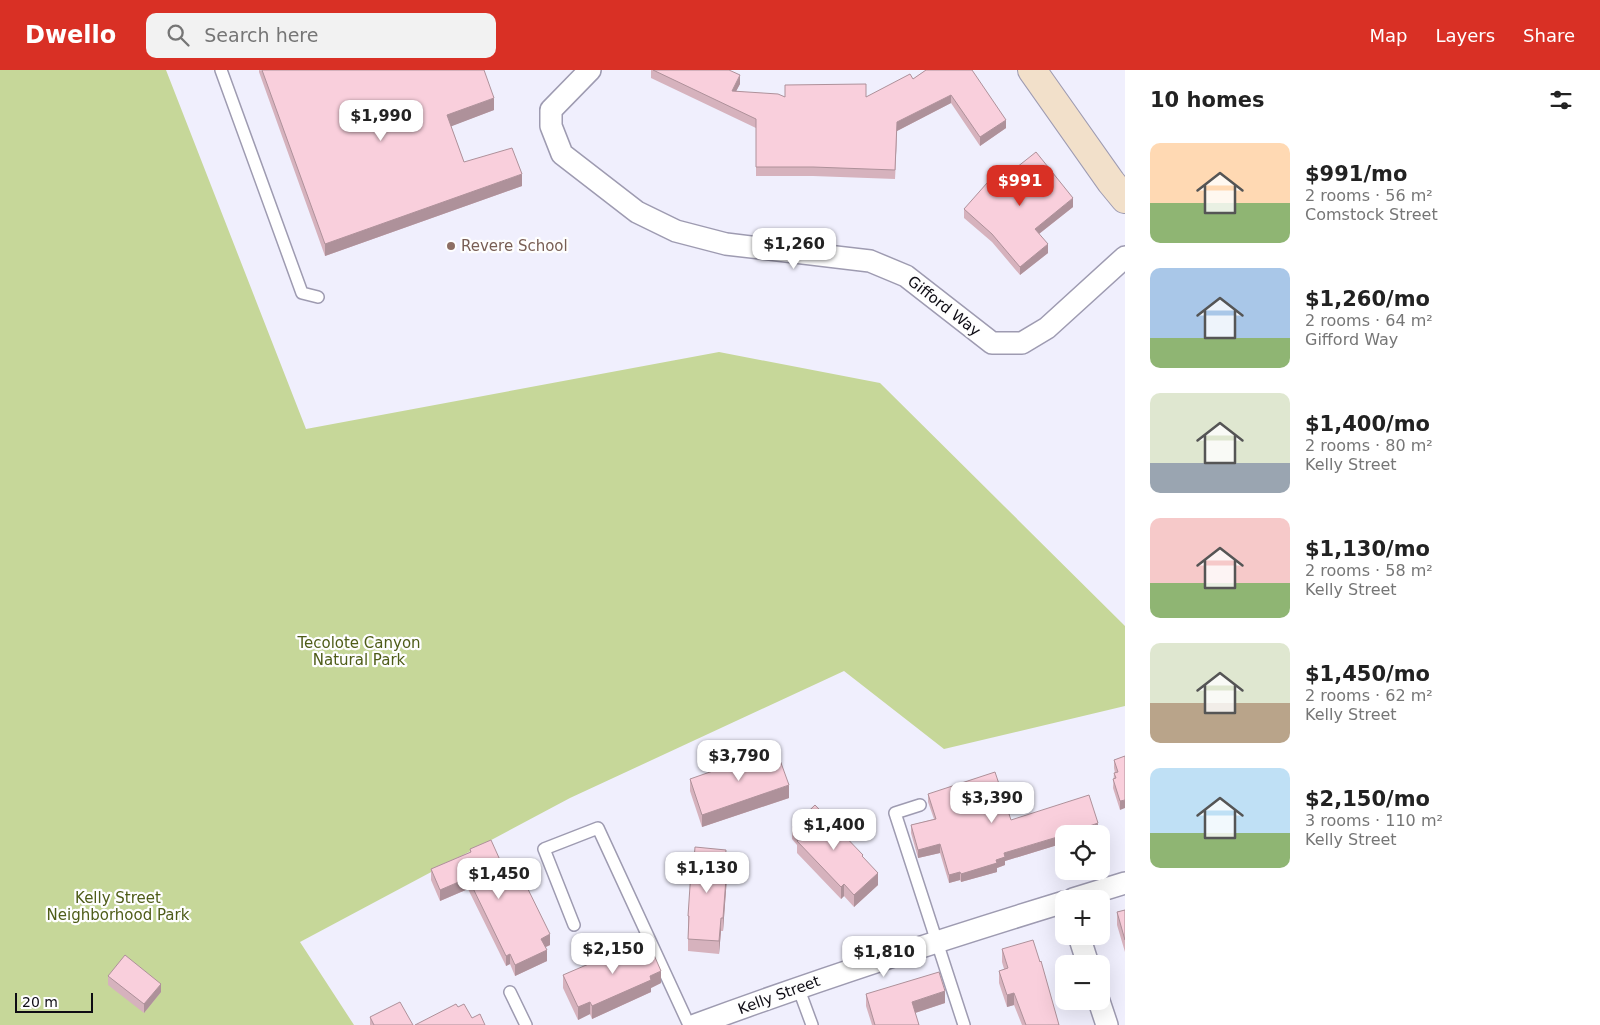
<!DOCTYPE html>
<meta charset="utf-8">
<style>
:root{--surface:#fff;--page:#f2f2f2;--text:#222;--muted:#767676;--accent:#d93025}
body{margin:0;font-family:"DejaVu Sans",sans-serif;background:var(--page);color:var(--text);height:100vh;display:flex;flex-direction:column;font-size:19px;white-space:nowrap}
*{box-sizing:border-box;margin:0}
p{font-size:16px;color:var(--muted)}
.icon{flex:none;width:28px;height:28px;fill:none;stroke:currentColor;stroke-width:2;stroke-linecap:round;stroke-linejoin:round}
.map{position:relative;flex:1;overflow:hidden}
.side{display:flex;flex-direction:column;background:var(--surface);width:475px}
.side>*{flex:none}
.controls{position:absolute;left:1055px;top:755px;display:grid;gap:10px}
.controls a{display:grid;place-items:center;width:55px;height:55px;border-radius:10px;background:var(--surface);box-shadow:0 5px 20px #0002;font-size:25px}
.scale{position:absolute;left:15px;bottom:12px;width:78px;box-sizing:border-box;padding-left:5px;border:2px solid #0e0c14;border-top:0;font-size:14px;line-height:18px;white-space:nowrap;color:#0e0c14;-webkit-text-stroke:4px #fefefe;paint-order:stroke}
.price{position:absolute;translate:-50% -42px;padding:0 11px;border-radius:10px;background:#fff;color:#222;font-size:16px;line-height:32px;filter:drop-shadow(0 1px 2px #0008)}
.price::after{content:'';position:absolute;left:50%;top:30px;width:15px;height:11px;margin-left:-8px;background:inherit;clip-path:polygon(0 0,100% 0,50% 100%)}
.price.selected{background:var(--accent);color:#fff}
ul{padding:0;list-style:none}
li{display:flex;align-items:center;gap:15px;height:125px;padding:0 25px}
li span{display:grid;place-items:center;flex:none;width:140px;height:100px;border-radius:10px;color:#555}
li>.icon{margin-inline-start:auto}
span .icon{width:60px;height:60px;fill:#fffc;stroke-width:1}
li b{font-size:21px}
h2{display:flex;justify-content:space-between;align-items:center;height:60px;padding:0 25px;font-size:21px}
header{display:flex;align-items:center;gap:30px;box-sizing:border-box;height:70px;padding:0 25px;background:var(--accent);color:#fff}
header strong{font-size:24px}
nav{display:flex;gap:28px;margin-inline-start:auto;font-size:18px}
.search{width:350px;height:45px;background:var(--page);display:flex;align-items:center;gap:12px;box-sizing:border-box;padding:0 18px;border-radius:10px;color:var(--muted);font-size:19px}
main{display:flex;flex:1;min-height:0}
.map>svg:first-child{display:block}
</style>
<header>
<strong>Dwello</strong>
<div class="search"><svg class="icon" aria-label="search" viewBox="0 0 24 24"><circle cx="10" cy="10" r="6"/><path d="M15 15l6 6"/></svg>Search here</div>
<nav><a>Map</a><a>Layers</a><a>Share</a></nav>
</header>
<main>
<div class="map">
<svg width="1125" height="955" viewBox="0 0 1125 955">
<rect width="100%" height="100%" fill="#f0effd"/>
<!-- green -->
<path fill="#c6d799" d="M 0,0 L 166,0 L 306,359 L 719,282 L 880,313 L 1125,556 L 1125,636 L 944,679 L 844,601 L 570,728 L 300,872 L 354,955 L 0,955 Z"/>
<g fill="none" stroke-linecap="round" stroke-linejoin="round">
<defs>
<path id="lane" d="M 221,0 L 302,223 L 318,227
M 920,735 L 895,743 L 964,955
M 574,855 L 544,779 L 598,758 L 689,955
M 798,917 L 812,955
M 510,922 L 526,955"/>
<path id="street" d="M 590,0 L 551,40 L 551,56 L 562,84 L 637,142 L 676,161 L 726,174 L 870,191 L 906,206 L 992,273 L 1022,273 L 1047,258 L 1125,187
M 1073,829 L 1125,813
M 1079,866 L 1088,894
M 1099,931 L 1107,955
M 695,955 C 817,910 940,870 1064,832"/>
<path id="secondary" d="M 1032,0 L 1111,112 L 1125,129"/>
</defs>
<!-- lane casing -->
<use href="#lane" stroke="#9e9bb1" stroke-width="14"/>
<!-- street casing -->
<use href="#street" stroke="#9e9bb1" stroke-width="24"/>
<!-- secondary casing -->
<use href="#secondary" stroke="#9e9bb1" stroke-width="30"/>
<!-- lane -->
<use href="#lane" stroke="#fff" stroke-width="11"/>
<!-- street -->
<use href="#street" stroke="#fff" stroke-width="21"/>
<!-- secondary -->
<use href="#secondary" stroke="#f2e0ca" stroke-width="28"/>
</g>
<!-- wall -->
<path fill="#d6b2bd" d="M 259,0 L 494,40 L 451,56 L 464,92 L 522,116 L 325,186 L 259,2 Z
M 651,0 L 729,0 L 740,14 L 736,21 L 785,27 L 866,27 L 913,9 L 926,0 L 1006,58 L 980,76 L 951,33 L 897,61 L 895,109 L 813,106 L 756,106 L 756,58 L 651,8 Z
M 992,117 L 1073,137 L 1039,164 L 1048,183 L 1020,205 L 992,172 L 964,148 L 964,139 Z
M 1125,686 L 1120,740 L 1113,718 L 1114,703 L 1115,703 L 1114,698 L 1114,690 Z
M 690,709 L 789,728 L 702,757 L 690,721 Z
M 928,724 L 1011,750 L 1098,761 L 1090,764 L 1064,764 L 1064,773 L 1005,791 L 1005,795 L 997,798 L 997,802 L 961,812 L 960,810 L 949,813 L 940,783 L 918,788 L 911,763 L 911,755 L 934,749 L 928,732 Z
M 792,757 L 863,788 L 878,815 L 854,837 L 844,826 L 841,829 L 797,783 L 797,775 L 792,769 Z
M 470,779 L 504,799 L 513,808 L 550,875 L 546,877 L 547,891 L 515,906 L 510,894 L 506,896 L 468,819 L 440,831 L 431,810 L 431,799 L 470,782 Z
M 726,795 L 727,807 L 723,861 L 721,861 L 719,884 L 688,881 L 688,846 L 693,802 Z
M 1125,840 L 1125,882 L 1117,855 L 1117,842 Z
M 1002,879 L 1059,955 L 1022,955 L 1014,935 L 1007,937 L 999,913 L 999,901 L 1004,899 L 1002,892 Z
M 563,905 L 661,913 L 651,918 L 651,922 L 592,949 L 590,944 L 578,950 L 563,918 Z
M 108,906 L 161,922 L 144,943 L 108,915 Z
M 866,924 L 945,933 L 915,943 L 919,955 L 872,955 L 866,936 Z
M 370,947 L 413,955 L 370,955 Z"/>
<!-- shaded-wall -->
<path fill="#ae919a" d="M 740,5 L 740,14 L 732,29 L 732,21 Z
M 951,25 L 951,33 L 897,61 L 895,109 L 897,52 Z
M 494,28 L 494,40 L 447,58 L 447,45 Z
M 1006,50 L 1006,58 L 980,76 L 980,67 Z
M 522,104 L 522,116 L 325,186 L 325,174 Z
M 1073,128 L 1073,137 L 1035,167 L 1035,159 Z
M 1048,174 L 1048,183 L 1020,205 L 1020,197 Z
M 789,715 L 789,728 L 702,757 L 702,745 Z
M 1125,730 L 1125,738 L 1120,740 L 1120,731 Z
M 1098,753 L 1098,761 L 1090,764 L 1068,764 L 1081,759 Z
M 1064,765 L 1064,773 L 1005,791 L 1005,795 L 997,798 L 997,802 L 961,812 L 961,804 L 996,790 L 1004,783 Z
M 940,774 L 940,783 L 918,788 L 918,780 Z
M 727,795 L 727,807 L 723,861 L 723,848 Z
M 960,802 L 960,810 L 949,813 L 949,805 Z
M 878,803 L 878,815 L 854,837 L 854,825 Z
M 468,808 L 468,819 L 440,831 L 440,820 Z
M 844,814 L 844,826 L 841,829 L 841,817 Z
M 721,848 L 721,861 L 719,884 L 719,871 Z
M 550,864 L 550,875 L 541,879 L 541,869 Z
M 547,880 L 547,891 L 515,906 L 515,895 Z
M 510,884 L 510,894 L 506,896 L 506,886 Z
M 661,901 L 661,913 L 651,918 L 651,922 L 592,949 L 592,936 L 650,906 Z
M 161,914 L 161,922 L 144,943 L 144,934 Z
M 945,921 L 945,933 L 912,944 L 912,932 Z
M 1014,923 L 1014,935 L 1007,937 L 1007,925 Z
M 590,932 L 590,944 L 578,950 L 578,937 Z"/>
<!-- building -->
<path fill="#f9cfdc" stroke="#ae919a" d="M 262,0 L 484,0 L 494,28 L 447,45 L 464,92 L 512,78 L 522,104 L 325,174 Z
M 653,0 L 729,0 L 740,5 L 732,21 L 778,24 L 785,27 L 785,15 L 866,14 L 866,27 L 910,4 L 913,9 L 926,0 L 972,0 L 1006,50 L 980,67 L 951,25 L 897,52 L 895,100 L 813,97 L 756,97 L 756,49 Z
M 1036,82 L 1073,128 L 1035,159 L 1048,174 L 1020,197 L 992,164 L 964,139 L 987,113 L 992,117 Z
M 776,679 L 789,715 L 702,745 L 690,709 Z
M 1125,686 L 1125,730 L 1120,731 L 1113,709 L 1116,708 L 1114,703 L 1118,702 L 1114,690 Z
M 995,702 L 1011,750 L 1089,725 L 1098,753 L 1081,759 L 1081,760 L 1068,764 L 1064,764 L 1064,765 L 1004,783 L 1005,787 L 996,790 L 997,793 L 961,804 L 960,802 L 949,805 L 940,774 L 918,780 L 911,755 L 936,749 L 928,724 Z
M 815,735 L 863,785 L 862,786 L 878,803 L 854,825 L 844,814 L 841,817 L 797,771 L 802,767 L 792,757 Z
M 491,770 L 504,799 L 508,797 L 513,808 L 521,805 L 550,864 L 541,869 L 547,880 L 515,895 L 510,884 L 506,886 L 468,808 L 440,820 L 431,799 L 471,782 L 470,779 Z
M 695,777 L 726,780 L 725,795 L 727,795 L 723,848 L 721,848 L 719,871 L 688,869 L 689,846 L 688,846 L 691,801 L 693,802 Z
M 1125,840 L 1125,870 L 1117,842 Z
M 647,869 L 661,901 L 650,906 L 651,910 L 592,936 L 590,932 L 578,937 L 563,905 Z
M 1033,870 L 1040,892 L 1041,891 L 1059,955 L 1026,955 L 1014,923 L 1007,925 L 999,901 L 1008,898 L 1002,879 Z
M 125,885 L 161,914 L 144,934 L 108,906 Z
M 939,902 L 945,921 L 912,932 L 919,955 L 875,955 L 866,924 Z
M 400,932 L 413,955 L 374,955 L 370,947 Z
M 456,934 L 458,937 L 464,934 L 472,948 L 480,944 L 485,955 L 415,955 Z"/>
<!-- markers -->
<circle fill="#8d6e63" stroke="#fefefe" stroke-width="2" cx="451" cy="176" r="5"/>
<g text-anchor="middle" dominant-baseline="central" stroke-width="4.5" stroke-linejoin="round" paint-order="stroke">
<!-- education labels -->
<g font-size="15" fill="#785e54" stroke="#fefefe" text-anchor="start">
<text x="461" y="176">Revere School</text>
</g>
<!-- street labels -->
<g font-size="15" fill="#0e0c14" stroke="#fefefe">
<text transform="translate(944 236) rotate(38)">Gifford Way</text>
<text transform="translate(779 925) rotate(-20)">Kelly Street</text>
</g>
<!-- park labels -->
<g font-size="15" fill="#4e5c18" stroke="#fefefe">
<text x="359" y="573">Tecolote Canyon<tspan x="359" dy="17">Natural Park</tspan></text>
<text x="118" y="828">Kelly Street<tspan x="118" dy="17">Neighborhood Park</tspan></text>
</g>
</g>
</svg>
<div class="controls">
<a><svg class="icon" aria-label="locate" viewBox="0 0 24 24"><circle cx="12" cy="12" r="6"/><path d="M12 2v4M12 18v4M2 12h4M18 12h4"/></svg></a>
<a>+</a>
<a>−</a>
</div>
<div class="scale">20 m</div>
<b class="price" style="left:381px;top:72px">$1,990</b>
<b class="price selected" style="left:1020px;top:137px">$991</b>
<b class="price" style="left:794px;top:200px">$1,260</b>
<b class="price" style="left:739px;top:712px">$3,790</b>
<b class="price" style="left:992px;top:754px">$3,390</b>
<b class="price" style="left:834px;top:781px">$1,400</b>
<b class="price" style="left:707px;top:824px">$1,130</b>
<b class="price" style="left:499px;top:830px">$1,450</b>
<b class="price" style="left:613px;top:905px">$2,150</b>
<b class="price" style="left:884px;top:908px">$1,810</b>
</div>
<section class="side">
<h2>10 homes<svg class="icon" aria-label="filters" viewBox="0 0 24 24"><path d="M4 7h16M4 17h16"/><circle cx="9" cy="7" r="2"/><circle cx="15" cy="17" r="2"/></svg></h2>
<ul>
<li><span style="background:linear-gradient(#ffd9b3 60%,#8fb573 0)"><svg class="icon" aria-label="home" viewBox="0 0 24 24"><path d="M3 11l9-7 9 7M6 9v11h12V9"/></svg></span><div><b>$991/mo</b><p>2 rooms · 56 m²</p><p>Comstock Street</p></div></li>
<li><span style="background:linear-gradient(#a9c7e8 70%,#8fb573 0)"><svg class="icon" aria-label="home" viewBox="0 0 24 24"><path d="M3 11l9-7 9 7M6 9v11h12V9"/></svg></span><div><b>$1,260/mo</b><p>2 rooms · 64 m²</p><p>Gifford Way</p></div></li>
<li><span style="background:linear-gradient(#dfe7d0 70%,#9aa5b1 0)"><svg class="icon" aria-label="home" viewBox="0 0 24 24"><path d="M3 11l9-7 9 7M6 9v11h12V9"/></svg></span><div><b>$1,400/mo</b><p>2 rooms · 80 m²</p><p>Kelly Street</p></div></li>
<li><span style="background:linear-gradient(#f6c9c9 65%,#8fb573 0)"><svg class="icon" aria-label="home" viewBox="0 0 24 24"><path d="M3 11l9-7 9 7M6 9v11h12V9"/></svg></span><div><b>$1,130/mo</b><p>2 rooms · 58 m²</p><p>Kelly Street</p></div></li>
<li><span style="background:linear-gradient(#dfe7d0 60%,#b9a48a 0)"><svg class="icon" aria-label="home" viewBox="0 0 24 24"><path d="M3 11l9-7 9 7M6 9v11h12V9"/></svg></span><div><b>$1,450/mo</b><p>2 rooms · 62 m²</p><p>Kelly Street</p></div></li>
<li><span style="background:linear-gradient(#bfe0f5 65%,#8fb573 0)"><svg class="icon" aria-label="home" viewBox="0 0 24 24"><path d="M3 11l9-7 9 7M6 9v11h12V9"/></svg></span><div><b>$2,150/mo</b><p>3 rooms · 110 m²</p><p>Kelly Street</p></div></li>
</ul>
</section>
</main>
